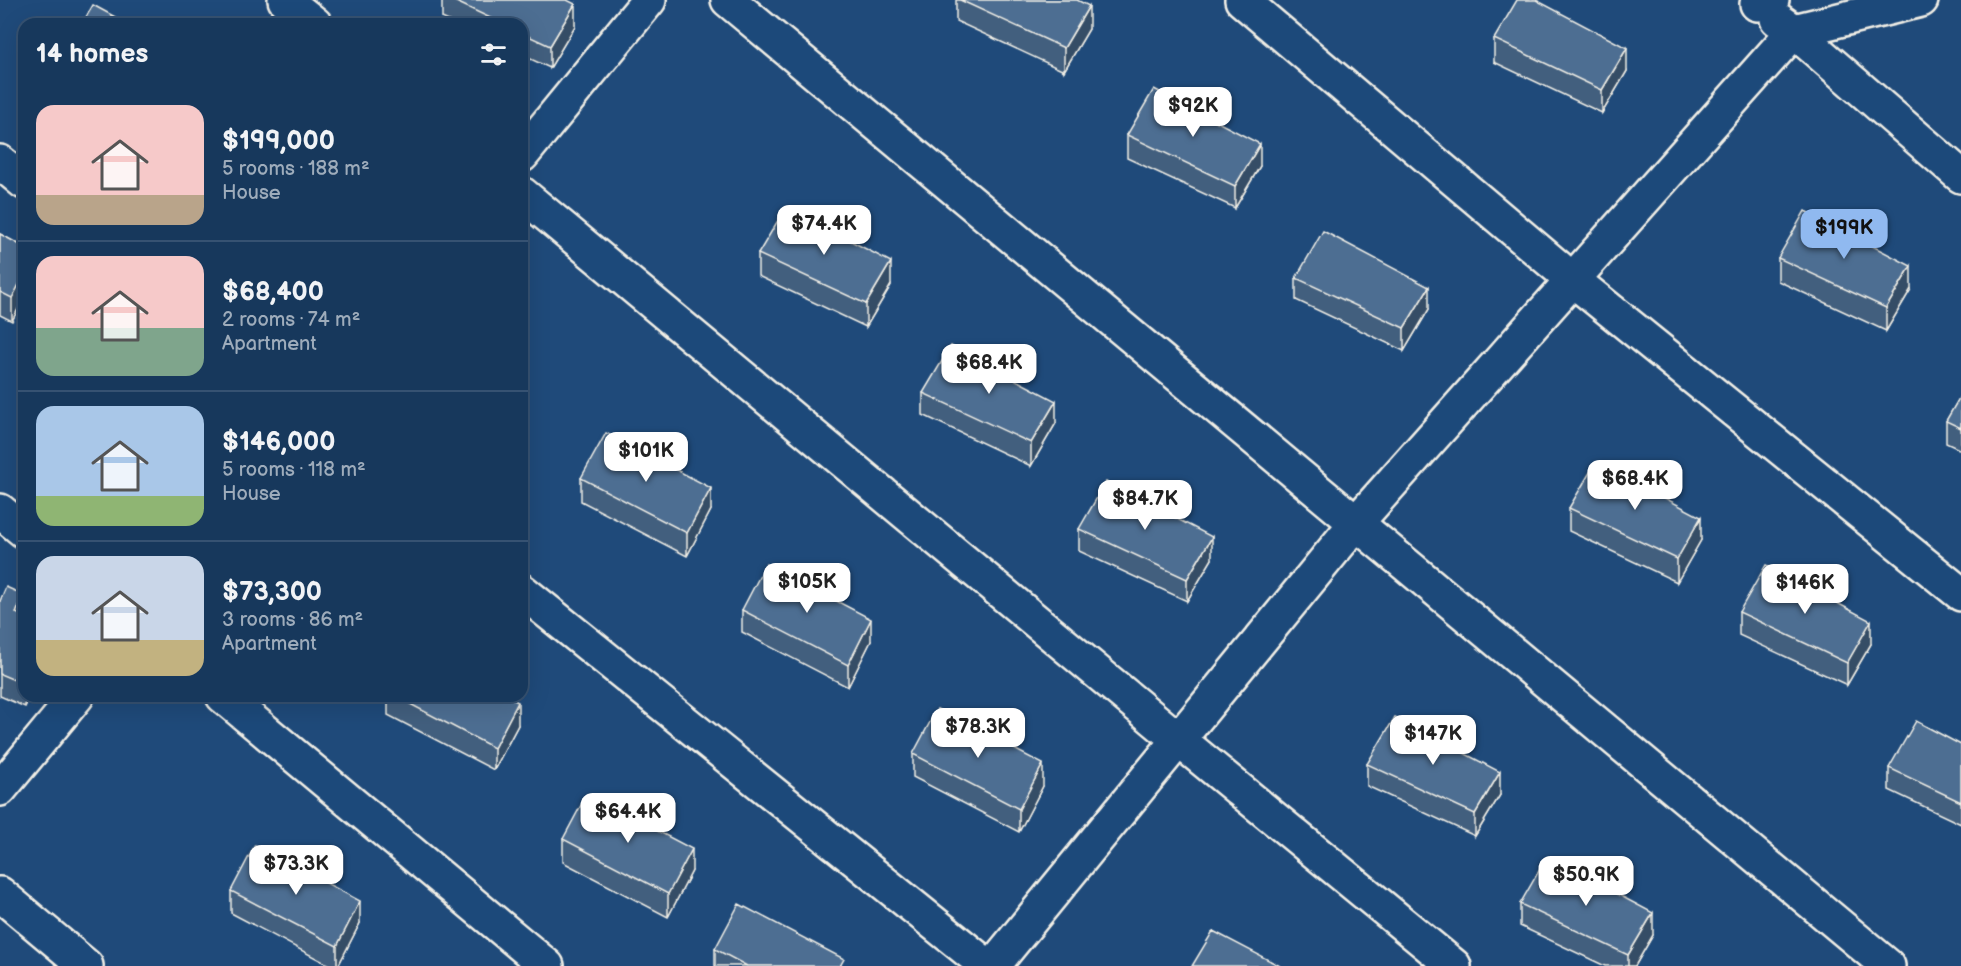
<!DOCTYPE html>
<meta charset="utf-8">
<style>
:root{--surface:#17385c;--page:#244365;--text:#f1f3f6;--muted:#9eacbb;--line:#365272;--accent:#90b9f0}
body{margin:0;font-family:"Balsamiq Sans",sans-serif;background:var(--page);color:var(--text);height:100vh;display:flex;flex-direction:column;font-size:22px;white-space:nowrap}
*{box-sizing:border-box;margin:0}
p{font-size:20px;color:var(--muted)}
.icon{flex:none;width:33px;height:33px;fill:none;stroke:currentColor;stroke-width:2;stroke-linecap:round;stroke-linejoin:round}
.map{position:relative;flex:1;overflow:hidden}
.drawer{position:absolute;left:18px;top:18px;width:510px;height:684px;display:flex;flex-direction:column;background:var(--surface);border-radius:18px;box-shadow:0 6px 24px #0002,0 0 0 2px var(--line)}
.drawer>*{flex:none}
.price{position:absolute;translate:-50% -51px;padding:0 14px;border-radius:12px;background:#fff;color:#222;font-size:20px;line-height:39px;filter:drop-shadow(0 2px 3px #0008)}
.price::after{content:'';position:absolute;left:50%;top:36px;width:18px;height:14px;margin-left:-9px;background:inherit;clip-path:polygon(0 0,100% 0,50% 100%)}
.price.current{background:var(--accent);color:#111}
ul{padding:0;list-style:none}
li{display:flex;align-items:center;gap:18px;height:150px;padding:0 18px}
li+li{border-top:2px solid var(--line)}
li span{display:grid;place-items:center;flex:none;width:168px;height:120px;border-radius:18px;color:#555}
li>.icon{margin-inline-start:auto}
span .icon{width:72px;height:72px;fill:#fffc;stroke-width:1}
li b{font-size:26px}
h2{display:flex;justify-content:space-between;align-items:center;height:72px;padding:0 18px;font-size:26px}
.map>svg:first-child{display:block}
</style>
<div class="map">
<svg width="1961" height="966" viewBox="0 0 1961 966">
<rect width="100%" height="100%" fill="#1f4a7a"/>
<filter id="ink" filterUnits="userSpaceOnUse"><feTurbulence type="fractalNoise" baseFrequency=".0167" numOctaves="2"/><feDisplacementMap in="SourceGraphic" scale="12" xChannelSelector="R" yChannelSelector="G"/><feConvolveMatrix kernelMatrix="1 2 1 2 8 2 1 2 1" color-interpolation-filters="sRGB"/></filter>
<g filter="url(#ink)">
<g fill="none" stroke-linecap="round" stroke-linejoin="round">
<defs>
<path id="street" d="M 285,0 L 315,24
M 728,0 L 1888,966
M 1242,0 L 1573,280 L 1961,594
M 1777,19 L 1794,31 L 1961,176
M 522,155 L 649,0
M 0,162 L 24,182
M 522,194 L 1179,740 L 1454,966
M 0,511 L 24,531
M 522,591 L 987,966
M 223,696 L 547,966
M 0,789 L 77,696
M 0,894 L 86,966
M 993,966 L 1356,523 L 1794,31"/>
<path id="secondary" d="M 1757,4 L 1772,0
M 1794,31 L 1921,0"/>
</defs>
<!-- street casing -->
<use href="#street" stroke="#f4f1e8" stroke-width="38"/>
<!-- secondary casing -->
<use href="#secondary" stroke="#f4f1e8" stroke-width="38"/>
<!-- street -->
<use href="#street" stroke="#1f4a7a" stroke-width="33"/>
<!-- secondary -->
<use href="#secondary" stroke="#1f4a7a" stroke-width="33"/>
</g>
<!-- wall -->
<path fill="#425f7e" stroke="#f4f1e8" stroke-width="1.5" d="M 442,0 L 567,0 L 575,26 L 550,68 L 522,55 L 522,24 L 455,24 L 442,18 Z
M 956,0 L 1077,0 L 1089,29 L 1064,71 L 956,21 Z
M 1494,39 L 1627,71 L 1602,113 L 1494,62 Z
M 1127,135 L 1260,166 L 1235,208 L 1127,158 Z
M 0,234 L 24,247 L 24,297 L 12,321 L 0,315 Z
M 758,254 L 891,285 L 866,327 L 758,276 Z
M 1778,258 L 1911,289 L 1886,331 L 1778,281 Z
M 1296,278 L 1429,309 L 1404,351 L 1296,300 Z
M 923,393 L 1056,423 L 1031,466 L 923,415 Z
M 1961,395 L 1961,450 L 1946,443 L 1946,421 Z
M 581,478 L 711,510 L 687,556 L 581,501 Z
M 1569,508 L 1701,540 L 1677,582 L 1569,531 Z
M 1079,529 L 1212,559 L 1187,601 L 1079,551 Z
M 24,595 L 24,696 L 30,696 L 25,707 L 0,696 L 0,601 Z
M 742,610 L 871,641 L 848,687 L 742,632 Z
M 1739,612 L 1871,644 L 1847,685 L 1739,635 Z
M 388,696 L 506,696 L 518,725 L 494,770 L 388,715 Z
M 1961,745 L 1961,824 L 1889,790 L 1889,768 Z
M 913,754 L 1043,786 L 1019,832 L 913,777 Z
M 1367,764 L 1500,795 L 1475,836 L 1367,786 Z
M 563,839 L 692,871 L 668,917 L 563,862 Z
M 231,891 L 360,923 L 338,966 L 331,966 L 231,913 Z
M 1520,904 L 1653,935 L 1635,966 L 1605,966 L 1520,926 Z
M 715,949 L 844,966 L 715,966 Z"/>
<!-- shaded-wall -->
<path fill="#364d66" stroke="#f4f1e8" stroke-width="1.5" d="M 575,4 L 575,26 L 550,68 L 550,46 Z
M 1089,6 L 1089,29 L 1064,71 L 1064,48 Z
M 1627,48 L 1627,71 L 1602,113 L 1602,90 Z
M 1260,144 L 1260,166 L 1235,208 L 1235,186 Z
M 891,262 L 891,285 L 866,327 L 866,304 Z
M 1911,266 L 1911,289 L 1886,331 L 1886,308 Z
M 24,275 L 24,297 L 12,321 L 12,298 Z
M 1429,287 L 1429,309 L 1404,351 L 1404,328 Z
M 1056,401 L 1056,423 L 1031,466 L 1031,443 Z
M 711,488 L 711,510 L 687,556 L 687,533 Z
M 1701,517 L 1701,540 L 1677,582 L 1677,559 Z
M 1212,537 L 1212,559 L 1187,601 L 1187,579 Z
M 24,595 L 24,617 L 16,613 Z
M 871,619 L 871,641 L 848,687 L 848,665 Z
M 1871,621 L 1871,644 L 1847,685 L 1847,663 Z
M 25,696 L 30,696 L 25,707 Z
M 518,702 L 518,725 L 494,770 L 494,748 Z
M 1043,764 L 1043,786 L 1019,832 L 1019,809 Z
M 1500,772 L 1500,795 L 1475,836 L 1475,814 Z
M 692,849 L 692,871 L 668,917 L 668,894 Z
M 360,901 L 360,923 L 338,966 L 337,966 L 337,946 Z
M 1653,913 L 1653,935 L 1635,966 L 1628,966 L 1628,955 Z"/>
<!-- building -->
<path fill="#4d6e92" stroke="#f4f1e8" stroke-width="1.5" d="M 452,0 L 567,0 L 575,4 L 550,46 L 522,33 L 522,24 L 503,24 Z
M 960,0 L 1077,0 L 1089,6 L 1064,48 Z
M 1517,0 L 1536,0 L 1627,48 L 1602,90 L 1494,39 Z
M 93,5 L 128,24 L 82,24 Z
M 1154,89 L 1260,144 L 1235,186 L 1127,135 Z
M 786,207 L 891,262 L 866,304 L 758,254 Z
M 1805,211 L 1911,266 L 1886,308 L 1778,258 Z
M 1323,231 L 1429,287 L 1404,328 L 1296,278 Z
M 0,234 L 24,247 L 24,275 L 12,298 L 0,292 Z
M 951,346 L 1056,401 L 1031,443 L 923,393 Z
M 1961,395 L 1961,428 L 1946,421 Z
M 606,433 L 711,488 L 687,533 L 581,478 Z
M 1596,462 L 1701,517 L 1677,559 L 1569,508 Z
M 1106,482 L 1212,537 L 1187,579 L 1079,529 Z
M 766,564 L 871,619 L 848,665 L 742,610 Z
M 1766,565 L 1871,621 L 1847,663 L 1739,612 Z
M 6,587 L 24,595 L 16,613 L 24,616 L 24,684 L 0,674 L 0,601 Z
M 395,696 L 506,696 L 518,702 L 494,748 Z
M 937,709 L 1043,764 L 1019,809 L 913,754 Z
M 1395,717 L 1500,772 L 1475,814 L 1367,764 Z
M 1916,721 L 1961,745 L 1961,802 L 1889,768 Z
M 587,794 L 692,849 L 668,894 L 563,839 Z
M 255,845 L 360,901 L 337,946 L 231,891 Z
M 1547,857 L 1653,913 L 1628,955 L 1520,904 Z
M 739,904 L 844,959 L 840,966 L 747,966 L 715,949 Z
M 1213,931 L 1280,966 L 1192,966 Z"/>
</g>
</svg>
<b class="price" style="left:1193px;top:138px">$92K</b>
<b class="price" style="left:824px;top:256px">$74.4K</b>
<b class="price current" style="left:1844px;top:260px">$199K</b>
<b class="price" style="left:989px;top:395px">$68.4K</b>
<b class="price" style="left:646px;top:483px">$101K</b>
<b class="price" style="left:1635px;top:511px">$68.4K</b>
<b class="price" style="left:1145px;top:531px">$84.7K</b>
<b class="price" style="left:807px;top:614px">$105K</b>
<b class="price" style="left:1805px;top:615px">$146K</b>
<b class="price" style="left:978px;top:759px">$78.3K</b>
<b class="price" style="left:1433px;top:766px">$147K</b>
<b class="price" style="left:628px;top:844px">$64.4K</b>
<b class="price" style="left:296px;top:896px">$73.3K</b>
<b class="price" style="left:1586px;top:907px">$50.9K</b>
<section class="drawer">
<h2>14 homes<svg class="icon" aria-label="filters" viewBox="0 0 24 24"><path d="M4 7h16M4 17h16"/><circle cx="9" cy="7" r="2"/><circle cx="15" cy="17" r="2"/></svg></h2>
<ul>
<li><span style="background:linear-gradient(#f6c9c9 75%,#b9a48a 0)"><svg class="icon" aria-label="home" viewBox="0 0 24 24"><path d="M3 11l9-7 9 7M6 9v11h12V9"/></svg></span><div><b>$199,000</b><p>5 rooms · 188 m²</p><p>House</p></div></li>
<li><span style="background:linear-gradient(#f6c9c9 60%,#7fa58c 0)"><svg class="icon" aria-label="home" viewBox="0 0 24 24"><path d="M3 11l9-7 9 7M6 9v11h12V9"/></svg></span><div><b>$68,400</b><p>2 rooms · 74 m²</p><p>Apartment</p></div></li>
<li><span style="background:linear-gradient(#a9c7e8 75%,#8fb573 0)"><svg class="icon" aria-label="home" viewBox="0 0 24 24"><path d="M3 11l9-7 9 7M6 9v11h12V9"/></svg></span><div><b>$146,000</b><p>5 rooms · 118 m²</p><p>House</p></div></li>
<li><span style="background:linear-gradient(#c9d6e8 70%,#c2b280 0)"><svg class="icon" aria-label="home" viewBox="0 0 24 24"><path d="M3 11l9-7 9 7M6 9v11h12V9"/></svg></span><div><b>$73,300</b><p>3 rooms · 86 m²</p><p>Apartment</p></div></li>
</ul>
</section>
</div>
